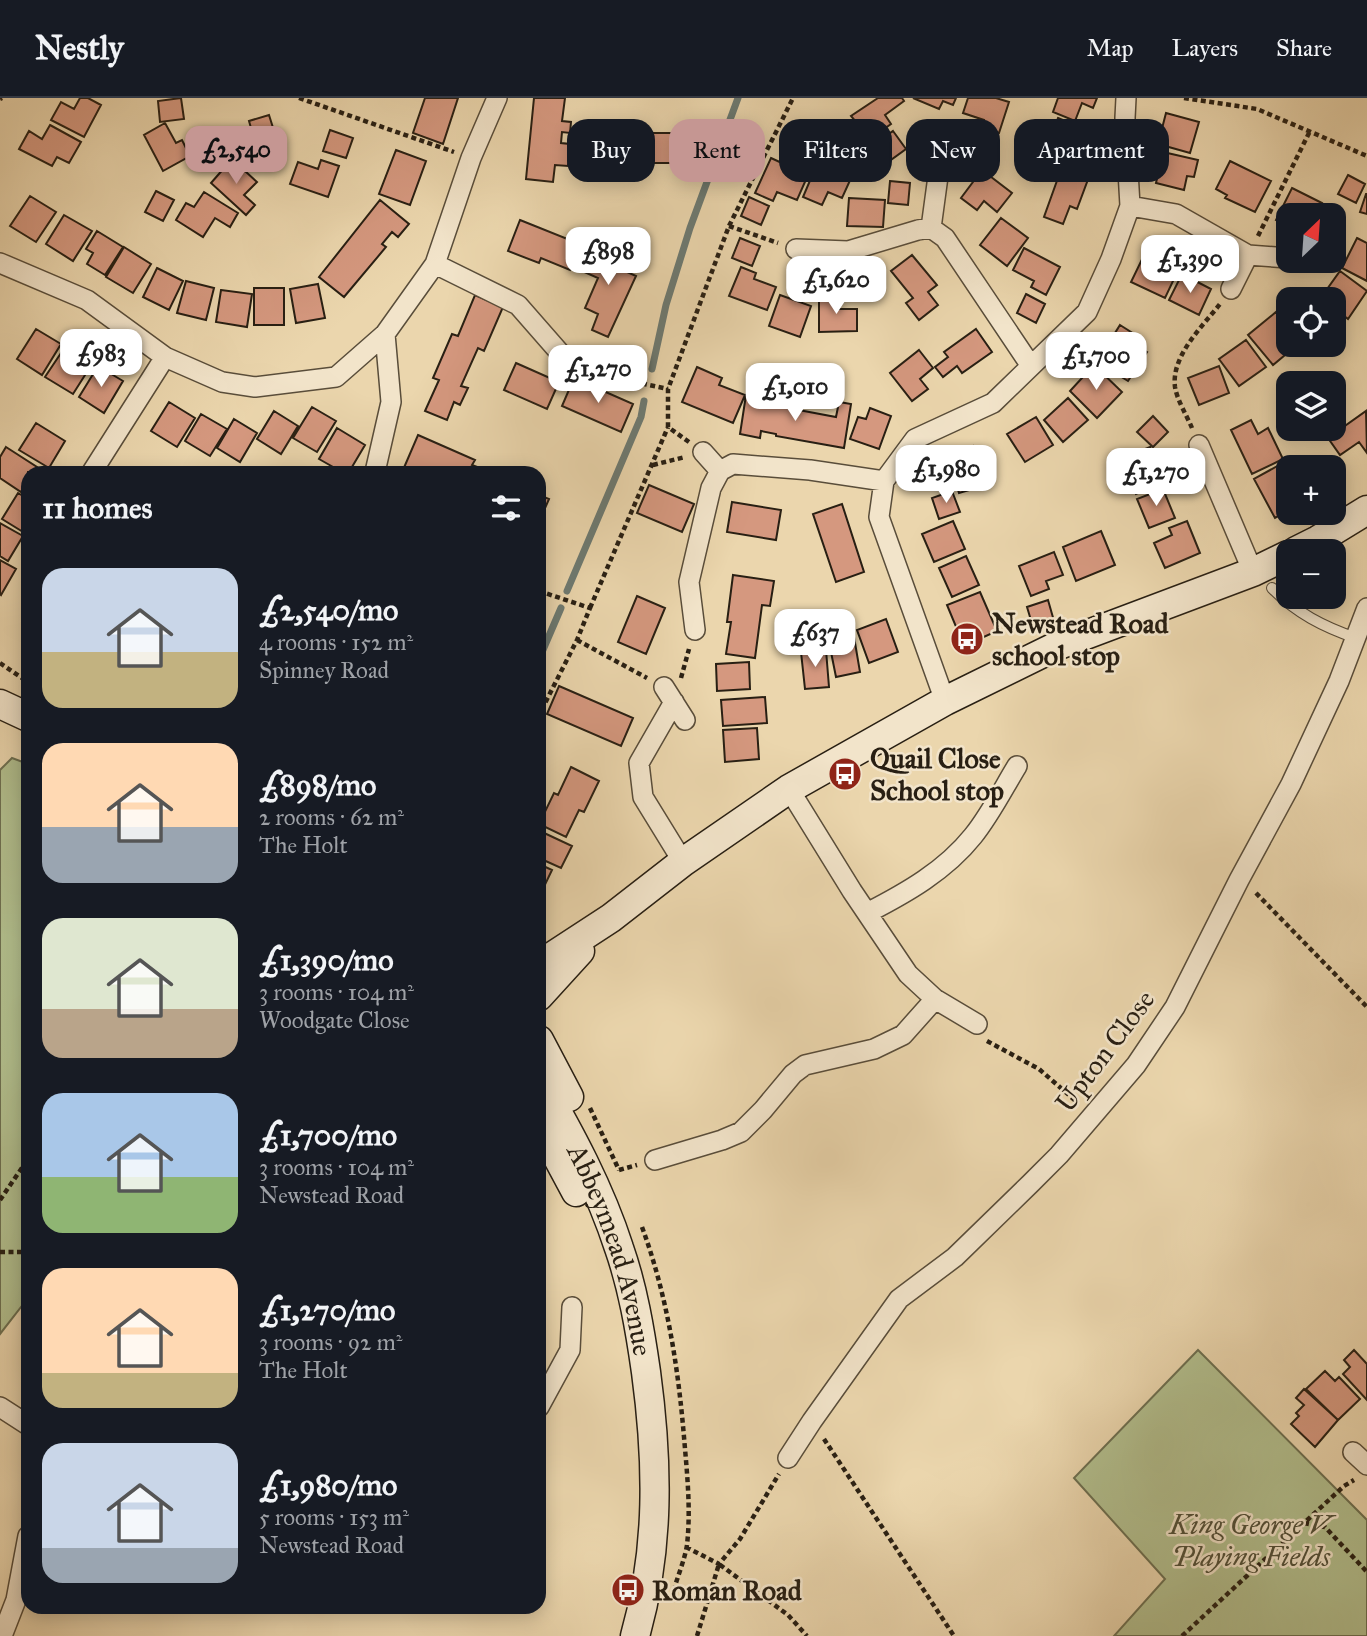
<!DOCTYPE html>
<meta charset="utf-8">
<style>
:root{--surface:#171b24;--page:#20242c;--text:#f1f3f6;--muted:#9ea1a6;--line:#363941;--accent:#c59692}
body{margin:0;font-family:"IM FELL Great Primer",serif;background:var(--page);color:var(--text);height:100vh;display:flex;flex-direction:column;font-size:26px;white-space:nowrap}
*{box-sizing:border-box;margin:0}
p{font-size:23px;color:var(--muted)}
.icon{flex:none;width:38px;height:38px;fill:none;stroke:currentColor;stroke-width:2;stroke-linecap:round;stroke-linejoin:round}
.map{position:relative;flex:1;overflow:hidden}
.sheet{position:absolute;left:21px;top:368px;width:525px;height:1148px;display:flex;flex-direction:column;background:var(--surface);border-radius:21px;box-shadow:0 4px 18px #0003}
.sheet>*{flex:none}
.guide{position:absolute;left:567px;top:21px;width:665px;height:63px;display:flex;gap:14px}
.needle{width:46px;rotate:25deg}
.buttons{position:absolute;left:1276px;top:105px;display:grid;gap:14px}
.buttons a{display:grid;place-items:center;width:70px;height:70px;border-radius:14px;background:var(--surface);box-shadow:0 4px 18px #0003;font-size:35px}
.price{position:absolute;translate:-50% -60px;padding:0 16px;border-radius:14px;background:#fff;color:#222;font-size:23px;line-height:46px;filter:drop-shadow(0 2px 4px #0008)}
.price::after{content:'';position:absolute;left:50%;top:42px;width:21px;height:16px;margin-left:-10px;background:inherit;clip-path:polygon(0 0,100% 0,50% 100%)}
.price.active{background:var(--accent);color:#111}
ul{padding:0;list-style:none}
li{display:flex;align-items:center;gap:21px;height:175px;padding:0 21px}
li span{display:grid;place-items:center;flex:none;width:196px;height:140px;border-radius:21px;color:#555}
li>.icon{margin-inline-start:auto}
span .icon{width:84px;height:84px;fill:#fffc;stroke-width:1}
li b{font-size:30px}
h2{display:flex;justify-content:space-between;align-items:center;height:84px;padding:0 21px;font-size:30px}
.chip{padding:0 24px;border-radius:21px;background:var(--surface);box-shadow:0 4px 18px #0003;font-size:24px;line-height:63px}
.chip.active{background:var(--accent);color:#111}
header{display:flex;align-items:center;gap:42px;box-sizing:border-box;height:98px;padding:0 35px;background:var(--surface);border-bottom:2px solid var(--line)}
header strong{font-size:33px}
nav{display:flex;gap:38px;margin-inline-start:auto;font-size:24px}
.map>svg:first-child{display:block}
</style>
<header>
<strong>Nestly</strong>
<nav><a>Map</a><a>Layers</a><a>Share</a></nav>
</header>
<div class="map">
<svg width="1367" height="1538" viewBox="0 0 1367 1538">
<rect width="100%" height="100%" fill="#ebd6ad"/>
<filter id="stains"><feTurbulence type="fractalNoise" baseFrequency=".00286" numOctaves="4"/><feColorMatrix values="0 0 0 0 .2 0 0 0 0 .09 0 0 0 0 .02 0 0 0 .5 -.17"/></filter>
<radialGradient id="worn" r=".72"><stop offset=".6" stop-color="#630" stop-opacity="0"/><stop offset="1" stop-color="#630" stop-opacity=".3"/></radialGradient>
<!-- green -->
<path fill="#b2bf8e" stroke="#6d6f50" stroke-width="2" d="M 12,660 L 28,666 L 28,1200 L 0,1236 L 0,672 Z
M 1198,1252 L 1367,1422 L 1367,1538 L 1114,1538 L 1165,1481 L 1074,1380 Z"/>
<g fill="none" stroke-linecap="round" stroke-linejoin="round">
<!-- stream -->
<path stroke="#6d7a72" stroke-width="7" d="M 652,271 L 666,207 L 690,130 L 738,0
M 567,493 L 641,319 L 644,303
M 539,561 L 561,510"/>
</g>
<!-- building -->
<path fill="#d5987f" stroke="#281f13" stroke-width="2" d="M 80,0 L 88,0 L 101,7 L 84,39 L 51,22 L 61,4 L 74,11 Z
M 181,0 L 184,21 L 160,24 L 158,3 Z
M 425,0 L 458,0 L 443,46 L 413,35 Z
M 534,0 L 565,0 L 562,23 L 571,24 L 570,35 L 562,34 L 561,45 L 570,46 L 568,68 L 555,67 L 553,84 L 526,81 Z
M 878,0 L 902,0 L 904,3 L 885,17 L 891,26 L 870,41 L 851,18 Z
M 913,0 L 956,0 L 953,7 L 943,3 L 939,11 Z
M 968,0 L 996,0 L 1009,4 L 999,35 L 982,29 L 984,22 L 963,15 Z
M 1058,0 L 1097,0 L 1093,10 L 1082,5 L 1075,23 L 1053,14 Z
M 1166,15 L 1199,24 L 1190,55 L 1158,46 Z
M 269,17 L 280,52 L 245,63 L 239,42 L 253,37 L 249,23 Z
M 1058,20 L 1092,34 L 1086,51 L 1075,47 L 1069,64 L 1045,55 Z
M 165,25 L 176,45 L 182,42 L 190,58 L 163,73 L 144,37 Z
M 50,27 L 81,44 L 69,65 L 57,59 L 52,68 L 19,51 L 29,33 L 42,41 Z
M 330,32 L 353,40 L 346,60 L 323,53 Z
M 893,33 L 906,51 L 888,64 L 875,46 Z
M 601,35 L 679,35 L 679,65 L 601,65 Z
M 975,40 L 995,49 L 987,68 L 967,59 Z
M 396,52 L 426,63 L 410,107 L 379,96 Z
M 1163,54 L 1198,62 L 1194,79 L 1187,78 L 1184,92 L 1156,85 Z
M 771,60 L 808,77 L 797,102 L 777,94 L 773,103 L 755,95 Z
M 232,61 L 257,84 L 244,97 L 255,107 L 246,117 L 211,85 Z
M 321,62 L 339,68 L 328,99 L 290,86 L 298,64 L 318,71 Z
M 1230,63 L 1271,83 L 1255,114 L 1225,100 L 1227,97 L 1216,91 Z
M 817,66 L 826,70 L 827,68 L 852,78 L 842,100 L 828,94 L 822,107 L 803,99 Z
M 1063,66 L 1090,76 L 1077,111 L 1070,108 L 1063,126 L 1044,119 Z
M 982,72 L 1012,95 L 997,114 L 984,103 L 977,112 L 961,100 Z
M 1348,77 L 1365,86 L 1356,105 L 1338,96 Z
M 890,83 L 910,85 L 908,107 L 888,105 Z
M 1292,90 L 1322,105 L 1316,117 L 1288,117 L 1288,128 L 1276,122 Z
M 156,93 L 174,102 L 163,123 L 145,114 Z
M 204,94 L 238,115 L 230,129 L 215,120 L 203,139 L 176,122 L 186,105 L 194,109 Z
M 1366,96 L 1367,96 L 1367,116 L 1360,114 Z
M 30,98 L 56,114 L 36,144 L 10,128 Z
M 749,99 L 769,108 L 761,127 L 741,118 Z
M 849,100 L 885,102 L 883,129 L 847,128 Z
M 380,102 L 409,126 L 398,139 L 392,134 L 382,146 L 386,149 L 344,199 L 319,179 Z
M 64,117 L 92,133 L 73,163 L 46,146 Z
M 1001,120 L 1028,140 L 1007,168 L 980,147 Z
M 520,122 L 580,146 L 570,172 L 541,160 L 539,165 L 508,153 Z
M 97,133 L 123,149 L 105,177 L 87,166 L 93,155 L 86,151 Z
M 740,140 L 760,148 L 752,168 L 732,160 Z
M 1357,140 L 1367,145 L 1367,183 L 1342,170 Z
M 594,146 L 632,163 L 627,174 L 636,178 L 608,239 L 592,232 L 598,216 L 585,210 L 598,180 L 582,173 Z
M 124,149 L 151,166 L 133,195 L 106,179 Z
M 1148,149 L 1182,164 L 1165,200 L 1131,184 Z
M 1024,150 L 1060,169 L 1046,197 L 1031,189 L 1034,183 L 1013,172 Z
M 912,157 L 937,187 L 928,194 L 938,207 L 919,222 L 906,205 L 913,200 L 891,173 Z
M 741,169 L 756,175 L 754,181 L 776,189 L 767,212 L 729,198 Z
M 157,170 L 183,183 L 169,212 L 143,199 Z
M 1340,173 L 1367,193 L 1348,221 L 1334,210 L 1334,201 L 1320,201 Z
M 1182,176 L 1211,191 L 1199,217 L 1169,202 Z
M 186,183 L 214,190 L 206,222 L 177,215 Z
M 318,186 L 325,220 L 296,225 L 290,191 Z
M 254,190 L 284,190 L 284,227 L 254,227 Z
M 221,192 L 252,196 L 247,229 L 216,224 Z
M 1026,196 L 1045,206 L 1036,225 L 1017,215 Z
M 475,197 L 503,209 L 484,253 L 478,250 L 461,288 L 468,290 L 460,307 L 454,304 L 447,322 L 425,313 L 439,282 L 433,280 L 452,236 L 458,238 Z
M 780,197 L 811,208 L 800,239 L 769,228 Z
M 819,197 L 839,197 L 839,211 L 857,211 L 857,233 L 819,234 Z
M 1276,214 L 1288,228 L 1288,247 L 1297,247 L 1273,267 L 1248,237 Z
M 1120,227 L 1142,241 L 1137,248 L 1147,254 L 1128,283 L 1097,264 Z
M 36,231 L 61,246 L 42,277 L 17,261 Z
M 976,231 L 992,254 L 962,275 L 957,268 L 943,279 L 935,269 L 948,259 L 944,254 Z
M 1246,242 L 1266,269 L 1239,288 L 1219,261 Z
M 65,249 L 92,266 L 73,296 L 45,279 Z
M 919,252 L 933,270 L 920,281 L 928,291 L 912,303 L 890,275 Z
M 516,265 L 559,284 L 547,311 L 504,292 Z
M 1094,267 L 1122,294 L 1097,320 L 1070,293 Z
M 98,268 L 123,283 L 104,315 L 79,299 Z
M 1219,268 L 1229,295 L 1199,307 L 1188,280 Z
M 697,269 L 722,280 L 719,287 L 745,297 L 733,325 L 682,304 Z
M 574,280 L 633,306 L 621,334 L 562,308 Z
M 746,297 L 773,301 L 772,307 L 836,319 L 839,304 L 851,306 L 844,350 L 776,338 L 776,336 L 761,333 L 760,340 L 740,336 Z
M 1068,300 L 1088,322 L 1063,344 L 1044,322 Z
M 169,304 L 195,320 L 177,349 L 151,333 Z
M 312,309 L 336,323 L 317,354 L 293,340 Z
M 870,310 L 891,318 L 879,351 L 850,341 L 858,319 L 866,321 Z
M 274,313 L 298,328 L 281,356 L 257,341 Z
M 1366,313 L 1367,355 L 1359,344 L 1340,357 L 1328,340 Z
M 201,316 L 227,331 L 210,358 L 185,343 Z
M 1153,318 L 1168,334 L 1153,349 L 1137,334 Z
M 1036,319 L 1053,347 L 1025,364 L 1007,336 Z
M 234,321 L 257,335 L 240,364 L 217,350 Z
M 1251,322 L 1258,336 L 1268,330 L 1283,361 L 1252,376 L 1231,332 Z
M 36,325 L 65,343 L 49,370 L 19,352 Z
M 337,330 L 365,347 L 349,374 L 342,374 L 319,361 Z
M 418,337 L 475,362 L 472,367 L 490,374 L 409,374 L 403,372 Z
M 973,348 L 986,387 L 959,395 L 947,356 Z
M 6,349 L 37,369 L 33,374 L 28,374 L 28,383 L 21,394 L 0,380 L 0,359 Z
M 1150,349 L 1157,364 L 1150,367 L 1158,386 L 1136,396 L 1122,360 Z
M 1281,366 L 1288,378 L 1288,413 L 1275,420 L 1254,381 Z
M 649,387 L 694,406 L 682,434 L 637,415 Z
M 1163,391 L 1175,420 L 1149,430 L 1137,401 Z
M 952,393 L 960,414 L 939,421 L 932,400 Z
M 18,395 L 28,401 L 28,437 L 2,421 Z
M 539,397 L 549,401 L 539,424 Z
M 732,404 L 781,412 L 776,442 L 727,434 Z
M 842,406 L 864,474 L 836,484 L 813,416 Z
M 953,423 L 965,451 L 934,464 L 922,436 Z
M 1187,423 L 1200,455 L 1165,470 L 1154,445 L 1172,437 L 1169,430 Z
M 0,425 L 23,438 L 8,463 L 0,458 Z
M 1101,433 L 1115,467 L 1076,483 L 1063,449 Z
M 1054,454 L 1063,477 L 1046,483 L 1049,491 L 1031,498 L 1019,468 Z
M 966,458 L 979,487 L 952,499 L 939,470 Z
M 0,462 L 16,471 L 1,497 L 0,496 Z
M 733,477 L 774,483 L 770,508 L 762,507 L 755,560 L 726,556 L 731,524 L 727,524 Z
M 980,494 L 997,533 L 964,548 L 947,507 Z
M 637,498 L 665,510 L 646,556 L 618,544 Z
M 1048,502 L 1054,523 L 1033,529 L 1027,509 Z
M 886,521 L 898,554 L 869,565 L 857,532 Z
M 854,539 L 860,574 L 836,579 L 829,544 Z
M 826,552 L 829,589 L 805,591 L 801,554 Z
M 749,564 L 750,591 L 717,593 L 716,566 Z
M 559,588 L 633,620 L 621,648 L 547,616 Z
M 765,599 L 767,625 L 723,628 L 721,602 Z
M 757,630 L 759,661 L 725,664 L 723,632 Z
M 571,669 L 599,683 L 584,714 L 579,712 L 566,739 L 539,726 L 554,695 L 558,697 Z
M 542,734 L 572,748 L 561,770 L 539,760 L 539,741 Z
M 539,766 L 552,772 L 541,795 L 539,794 Z
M 1354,1252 L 1367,1266 L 1367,1302 L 1343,1276 L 1350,1269 L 1344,1262 Z
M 1325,1273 L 1335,1283 L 1339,1279 L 1360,1301 L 1338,1322 L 1306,1291 Z
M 1304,1291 L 1338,1322 L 1315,1349 L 1291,1326 L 1299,1318 L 1296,1315 L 1304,1307 L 1296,1300 Z"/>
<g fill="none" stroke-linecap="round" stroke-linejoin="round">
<defs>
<path id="lane" d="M 1272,490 C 1296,515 1324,529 1356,540"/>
<path id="street" d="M 1130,108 L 1176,116 L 1248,157 L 1288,160
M 931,130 L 939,71
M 796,151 L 848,153 L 918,132 L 931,130 L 945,140 L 1031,268
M 0,165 L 87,202 L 165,259 L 222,284 L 255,289 L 336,279 L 385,236 L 435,166 L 471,60 L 497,0
M 435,166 L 518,207 L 574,271
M 1231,191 L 1248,157
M 1199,347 L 1253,474
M 703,354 L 720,373
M 92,374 L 165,259
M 375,374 L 391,304 L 385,236
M 695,532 L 689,484 L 711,390 L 720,373 L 733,366 L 810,372 L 884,383
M 664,589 L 685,622
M 945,603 L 879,419 L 884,383 L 915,341 L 993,305 L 1087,214 L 1111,161 L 1130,108 L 1125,20 L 1126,0
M 674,604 L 639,665 L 643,699 L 683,764
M 789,691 L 852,793 L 908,876 L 935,901 L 977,926
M 867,815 C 906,795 945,773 973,738 C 990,717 1003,691 1017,668
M 655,1062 L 722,1042 L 741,1034 L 763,1012 L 793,976 L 805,967 L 874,951 L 903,937 L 935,901
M 0,1309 L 28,1327
M 539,1309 L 570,1252 L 572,1209
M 1353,1354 L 1367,1367
M 788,1360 L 812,1323 L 899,1201 L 955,1159 L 1030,1086 L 1059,1057 L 1136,967 L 1175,909 L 1239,782 L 1291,686 L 1339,583 L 1367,510
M 2,1538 L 16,1502 L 28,1438"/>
<g id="secondary">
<path d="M 1296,453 L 1318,442 L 1367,412"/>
<path d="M 0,606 L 28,619"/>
<path d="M 539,867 L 611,820 L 683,764 L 789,691 L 945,603 L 1059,547 L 1253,474 L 1288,457"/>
<path d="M 539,898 L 580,853"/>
<path d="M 539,942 L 569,999"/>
<path id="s1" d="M 539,982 C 570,1035 600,1091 619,1150 C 633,1190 640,1232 646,1274 C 658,1363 660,1451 635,1538"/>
<path d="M 539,1025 L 576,1094"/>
</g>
</defs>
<!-- lane casing -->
<use href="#lane" stroke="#594d3a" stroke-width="12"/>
<!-- street casing -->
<use href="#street" stroke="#594d3a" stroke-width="22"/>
<!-- secondary casing -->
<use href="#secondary" stroke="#281f13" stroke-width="31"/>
<!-- path -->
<path stroke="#281f13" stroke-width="4.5" stroke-dasharray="5 3.5" stroke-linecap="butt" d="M 299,0 L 454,54
M 1184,0 L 1257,11 L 1367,58
M 0,1 L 2,0
M 729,128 L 778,145
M 1258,138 L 1310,33
M 592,275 L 668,291
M 1192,330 C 1187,318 1177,302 1175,289 C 1171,258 1202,229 1220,206
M 689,344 L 668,329 L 668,291 L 729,128 L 793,0
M 653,367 L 685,359
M 539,493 L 590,510 L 577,542 L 539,617
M 590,510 L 668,329
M 577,542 L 647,580
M 0,565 L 28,584
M 681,580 L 689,551
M 1256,795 L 1367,909
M 987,943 L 1039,971 L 1078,1005
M 590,1010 L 619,1072
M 619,1072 L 637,1067
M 0,1102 L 28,1061
M 642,1129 C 667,1197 678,1268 684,1339 C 687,1375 691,1411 687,1447 C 685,1460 679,1475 675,1488
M 0,1154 L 28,1154
M 824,1341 L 954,1538
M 1304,1425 L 1325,1429 L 1367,1474
M 686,1449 L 719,1466 L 740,1441 L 779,1376
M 697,1538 L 719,1466 L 788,1517 L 807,1538
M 1182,1538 L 1344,1388 L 1354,1382"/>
<!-- lane -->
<use href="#lane" stroke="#f2e4ca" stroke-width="10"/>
<!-- street -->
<use href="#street" stroke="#f2e4ca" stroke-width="19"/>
<!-- secondary -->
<use href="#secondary" stroke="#f2e4ca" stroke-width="28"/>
</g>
<!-- icons -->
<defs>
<symbol id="bus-disc" viewBox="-11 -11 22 22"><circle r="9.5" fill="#8f2418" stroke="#f2e4ca"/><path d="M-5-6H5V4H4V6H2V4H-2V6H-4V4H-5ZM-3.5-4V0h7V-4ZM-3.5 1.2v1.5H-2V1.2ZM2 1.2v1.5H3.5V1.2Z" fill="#fff"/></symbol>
</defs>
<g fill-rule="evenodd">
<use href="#bus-disc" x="948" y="522" width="38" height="38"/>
<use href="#bus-disc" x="826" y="657" width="38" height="38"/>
<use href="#bus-disc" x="609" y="1473" width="38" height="38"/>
</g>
<g text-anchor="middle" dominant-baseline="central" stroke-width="5" stroke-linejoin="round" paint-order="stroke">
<!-- poi labels -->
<g font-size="28" font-weight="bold" fill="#281f13" stroke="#f2e4ca" text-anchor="start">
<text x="992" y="525">Newstead Road<tspan x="992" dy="32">school stop</tspan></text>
<text x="870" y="660">Quail Close<tspan x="870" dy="32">School stop</tspan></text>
<text x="652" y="1492">Roman Road</text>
</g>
<!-- street labels -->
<g font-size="28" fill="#281f13" stroke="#f2e4ca">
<text transform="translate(1105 953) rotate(-53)">Upton Close</text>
<text stroke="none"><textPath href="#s1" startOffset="186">Abbeymead Avenue</textPath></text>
</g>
<!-- park labels -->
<g font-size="28" font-style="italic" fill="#514f38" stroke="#f2e4ca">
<text x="1251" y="1426">King George V<tspan x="1251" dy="32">Playing Fields</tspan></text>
</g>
</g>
<rect width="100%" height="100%" filter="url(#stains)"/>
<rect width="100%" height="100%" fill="url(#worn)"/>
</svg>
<div class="buttons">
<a><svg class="needle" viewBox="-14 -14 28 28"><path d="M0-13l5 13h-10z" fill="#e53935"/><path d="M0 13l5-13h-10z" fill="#9ea1a6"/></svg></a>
<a><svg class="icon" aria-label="locate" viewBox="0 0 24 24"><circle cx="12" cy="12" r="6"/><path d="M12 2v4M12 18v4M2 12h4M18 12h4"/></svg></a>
<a><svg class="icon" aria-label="layers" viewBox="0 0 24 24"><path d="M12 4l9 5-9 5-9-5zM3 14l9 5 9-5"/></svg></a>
<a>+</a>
<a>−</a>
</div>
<b class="price active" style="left:236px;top:88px">£2,540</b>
<b class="price" style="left:608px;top:189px">£898</b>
<b class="price" style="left:1190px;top:197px">£1,390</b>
<b class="price" style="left:836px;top:218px">£1,620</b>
<b class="price" style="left:101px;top:291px">£983</b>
<b class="price" style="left:1096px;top:294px">£1,700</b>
<b class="price" style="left:598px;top:307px">£1,270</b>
<b class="price" style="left:795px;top:325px">£1,010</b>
<b class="price" style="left:946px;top:407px">£1,980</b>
<b class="price" style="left:1156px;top:410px">£1,270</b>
<b class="price" style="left:815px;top:571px">£637</b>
<div class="guide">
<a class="chip">Buy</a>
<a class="chip active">Rent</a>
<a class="chip">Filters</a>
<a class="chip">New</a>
<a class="chip">Apartment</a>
</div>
<section class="sheet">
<h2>11 homes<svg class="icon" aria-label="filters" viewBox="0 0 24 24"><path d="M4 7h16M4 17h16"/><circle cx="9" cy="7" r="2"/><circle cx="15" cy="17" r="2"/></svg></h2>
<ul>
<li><span style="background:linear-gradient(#c9d6e8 60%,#c2b280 0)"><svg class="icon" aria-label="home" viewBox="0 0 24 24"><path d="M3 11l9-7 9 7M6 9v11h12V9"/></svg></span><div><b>£2,540/mo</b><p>4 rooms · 152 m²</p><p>Spinney Road</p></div></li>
<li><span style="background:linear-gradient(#ffd9b3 60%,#9aa5b1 0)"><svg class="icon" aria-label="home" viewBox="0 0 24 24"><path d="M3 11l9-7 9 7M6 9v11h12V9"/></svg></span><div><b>£898/mo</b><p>2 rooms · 62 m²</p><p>The Holt</p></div></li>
<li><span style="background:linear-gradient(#dfe7d0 65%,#b9a48a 0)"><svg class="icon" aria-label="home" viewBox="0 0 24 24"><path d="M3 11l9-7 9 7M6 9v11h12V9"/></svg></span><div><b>£1,390/mo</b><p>3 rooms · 104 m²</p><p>Woodgate Close</p></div></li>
<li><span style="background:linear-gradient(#a9c7e8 60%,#8fb573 0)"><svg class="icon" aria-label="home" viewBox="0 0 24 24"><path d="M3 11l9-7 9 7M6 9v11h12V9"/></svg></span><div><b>£1,700/mo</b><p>3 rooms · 104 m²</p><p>Newstead Road</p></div></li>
<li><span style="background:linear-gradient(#ffd9b3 75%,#c2b280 0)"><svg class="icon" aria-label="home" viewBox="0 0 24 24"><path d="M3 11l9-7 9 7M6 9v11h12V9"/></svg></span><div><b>£1,270/mo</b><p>3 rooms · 92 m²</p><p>The Holt</p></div></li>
<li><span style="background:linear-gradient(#c9d6e8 75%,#9aa5b1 0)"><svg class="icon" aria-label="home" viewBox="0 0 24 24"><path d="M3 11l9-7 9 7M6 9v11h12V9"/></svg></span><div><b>£1,980/mo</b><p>5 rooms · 153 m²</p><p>Newstead Road</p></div></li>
</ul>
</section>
</div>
